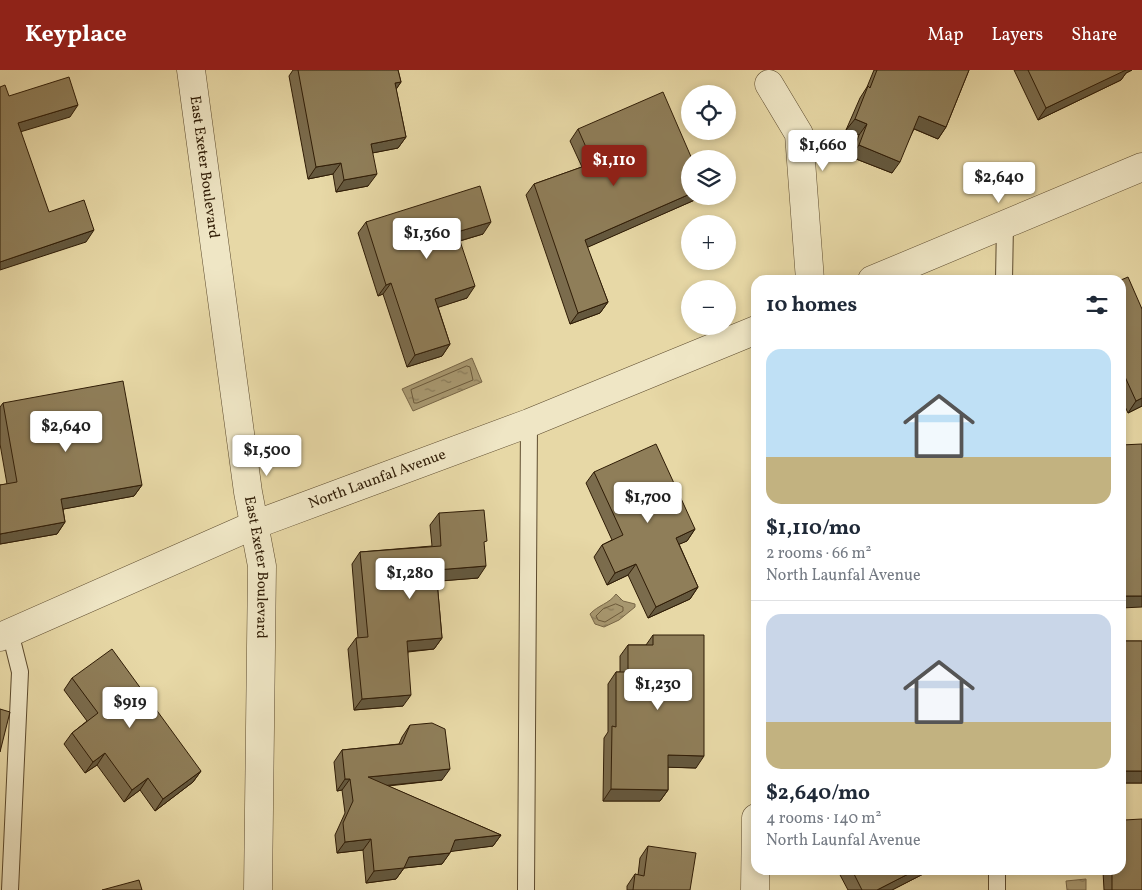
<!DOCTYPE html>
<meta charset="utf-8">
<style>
:root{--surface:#fff;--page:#f6f6f7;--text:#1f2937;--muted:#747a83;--line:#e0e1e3;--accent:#8f2418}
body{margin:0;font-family:Vollkorn,serif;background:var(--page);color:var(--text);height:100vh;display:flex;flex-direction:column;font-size:19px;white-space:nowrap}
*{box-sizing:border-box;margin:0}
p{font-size:16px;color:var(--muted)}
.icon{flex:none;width:28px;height:28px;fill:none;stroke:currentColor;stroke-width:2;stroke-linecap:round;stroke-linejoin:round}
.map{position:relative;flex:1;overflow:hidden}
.side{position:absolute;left:751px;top:205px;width:375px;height:600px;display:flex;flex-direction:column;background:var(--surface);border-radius:15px;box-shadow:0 2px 8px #0003}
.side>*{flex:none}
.fabs{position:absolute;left:681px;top:15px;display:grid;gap:10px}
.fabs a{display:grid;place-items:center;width:55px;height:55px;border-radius:50%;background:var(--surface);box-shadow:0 2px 8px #0003;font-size:25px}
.price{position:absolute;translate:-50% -42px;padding:0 11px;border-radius:5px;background:#fff;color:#222;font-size:16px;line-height:32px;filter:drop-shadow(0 1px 2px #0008)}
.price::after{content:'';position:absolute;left:50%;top:30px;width:15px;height:11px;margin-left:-8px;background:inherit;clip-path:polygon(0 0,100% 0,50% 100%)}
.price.on{background:var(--accent);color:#fff}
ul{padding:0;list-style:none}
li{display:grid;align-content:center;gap:10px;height:265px;padding:0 15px}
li+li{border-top:1px solid var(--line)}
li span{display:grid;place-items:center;height:155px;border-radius:15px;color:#555}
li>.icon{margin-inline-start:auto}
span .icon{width:90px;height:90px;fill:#fffc;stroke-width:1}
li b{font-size:21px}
h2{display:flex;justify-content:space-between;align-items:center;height:60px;padding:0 15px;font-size:21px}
header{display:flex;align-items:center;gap:30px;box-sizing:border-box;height:70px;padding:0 25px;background:var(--accent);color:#fff}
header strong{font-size:24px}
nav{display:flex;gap:28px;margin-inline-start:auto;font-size:18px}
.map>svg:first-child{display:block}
</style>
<header>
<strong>Keyplace</strong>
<nav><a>Map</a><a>Layers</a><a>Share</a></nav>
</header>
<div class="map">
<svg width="1142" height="820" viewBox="0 0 1142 820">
<defs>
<pattern id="water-ripples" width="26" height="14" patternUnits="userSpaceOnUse" patternTransform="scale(1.25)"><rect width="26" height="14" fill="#a89870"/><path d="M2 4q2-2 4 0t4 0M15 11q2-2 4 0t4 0" fill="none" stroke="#897b5a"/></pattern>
</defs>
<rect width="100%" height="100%" fill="#e7d8a6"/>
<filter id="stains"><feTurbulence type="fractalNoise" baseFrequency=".004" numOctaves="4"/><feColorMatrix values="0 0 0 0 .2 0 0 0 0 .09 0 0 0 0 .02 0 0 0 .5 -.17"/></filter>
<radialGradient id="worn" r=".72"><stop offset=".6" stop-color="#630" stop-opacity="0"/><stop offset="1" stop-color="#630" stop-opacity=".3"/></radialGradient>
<!-- water -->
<path fill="url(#water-ripples)" stroke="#786646" d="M 472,288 L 482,312 L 413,341 L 402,319 Z
M 616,524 L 623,531 L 635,534 L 635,537 L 619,550 L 604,557 L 595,554 L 590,544 C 598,535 609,534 616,524 Z
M 1086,809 L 1086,820 L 1067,820 L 1066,811 Z"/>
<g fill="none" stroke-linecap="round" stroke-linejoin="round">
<!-- shore -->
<path stroke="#6c5a3b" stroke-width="1" d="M 467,296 L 470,297 L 473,310 L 417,333 L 414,333 L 411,320 Z
M 616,534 L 623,537 L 623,541 L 605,552 L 598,550 L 596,546 L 603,539 Z"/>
<defs>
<path id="service" d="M 1004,210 L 1005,154
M 10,562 L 20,602 L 10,820
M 526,820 L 529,353
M 997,820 L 997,800"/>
<g id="minor">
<path id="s1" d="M 191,0 L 248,422 L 262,496 L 258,820"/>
<path d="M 769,14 L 799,64 L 810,210"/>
<path d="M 872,210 L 1142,97"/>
<path id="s2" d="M 0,567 L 254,455 L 529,353 L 756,260"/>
<path d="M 755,820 L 756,748"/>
</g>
</defs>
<!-- service casing -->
<use href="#service" stroke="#5d4b2e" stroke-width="18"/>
<!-- minor casing -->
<use href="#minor" stroke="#5d4b2e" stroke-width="29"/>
<!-- service -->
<use href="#service" stroke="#efe6c5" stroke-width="16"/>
<!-- minor -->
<use href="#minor" stroke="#efe6c5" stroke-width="28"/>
</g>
<!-- wall -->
<path fill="#7b6c4d" stroke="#2f1c06" d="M 293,0 L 398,0 L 401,12 L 396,19 L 406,67 L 398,78 L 372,83 L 368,116 L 336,122 L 333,104 L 308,109 L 289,6 Z
M 874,0 L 969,0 L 946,57 L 938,69 L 914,59 L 892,103 L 851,87 L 859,65 L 846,60 L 860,28 L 867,17 Z
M 1014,0 L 1132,0 L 1126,3 L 1121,10 L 1038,50 Z
M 578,59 L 690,126 L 699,126 L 697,129 L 587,177 L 608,232 L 600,243 L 570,254 L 526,125 L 534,114 L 582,97 L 570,71 Z
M 366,152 L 483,164 L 460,171 L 467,228 L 438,237 L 450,274 L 442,286 L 407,297 L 383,224 L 378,226 L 358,163 Z
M 1121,210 L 1142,239 L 1142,336 L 1128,343 L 1121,328 Z
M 3,333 L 142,415 L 134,426 L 63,439 L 65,452 L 57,464 L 0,474 L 0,415 L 7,414 L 0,374 L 0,337 Z
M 594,402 L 695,459 L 687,471 L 679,474 L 698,517 L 690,529 L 648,548 L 628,505 L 607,515 L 594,487 L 602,475 L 612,470 L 586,413 Z
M 439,443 L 484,476 L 478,508 L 437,511 L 442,568 L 434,579 L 408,582 L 403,636 L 354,640 L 348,579 L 356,568 L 358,568 L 352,494 L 360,482 L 432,476 L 430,455 Z
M 653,565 L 696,698 L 668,697 L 668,720 L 660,731 L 603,731 L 604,668 L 608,662 L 608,614 L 616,602 L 620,602 L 620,586 L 628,575 L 646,575 Z
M 1121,571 L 1142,571 L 1142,713 L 1123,713 L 1124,750 L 1142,820 L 1104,820 L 1103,801 L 1075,802 L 1075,800 L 1121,800 Z
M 72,608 L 201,701 L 193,712 L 155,741 L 140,720 L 124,732 L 97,695 L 85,703 L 64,674 L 72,663 L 87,651 L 64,620 Z
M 410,655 L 442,710 L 388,716 L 501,765 L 493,776 L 451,781 L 442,794 L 404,798 L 396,809 L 366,813 L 363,780 L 337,783 L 335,765 L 345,743 L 342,720 L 337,721 L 334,692 L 342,680 L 399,674 L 402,667 Z
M 648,776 L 690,820 L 627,820 L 627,816 L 635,804 L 638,805 L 640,788 Z
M 842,800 L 931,800 L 892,820 L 848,820 L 839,803 Z"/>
<!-- shaded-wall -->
<path fill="#64583e" stroke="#2f1c06" d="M 1124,0 L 1132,0 L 1126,3 L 1121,10 L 1038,50 L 1046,38 Z
M 401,12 L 393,24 L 395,13 Z
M 78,35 L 70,47 L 10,65 L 18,53 Z
M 919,46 L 946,57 L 938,69 L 910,57 Z
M 855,49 L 867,54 L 859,65 L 846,60 Z
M 406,67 L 398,78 L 362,85 L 371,74 Z
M 859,75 L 900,92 L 892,103 L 851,87 Z
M 341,93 L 333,104 L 308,109 L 316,97 Z
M 377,104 L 368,116 L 336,122 L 344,110 Z
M 690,124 L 690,126 L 699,126 L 697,129 L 577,182 L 585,170 Z
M 491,152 L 483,164 L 449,174 L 457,162 Z
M 94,160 L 86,172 L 0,200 L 0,192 Z
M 391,213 L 383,224 L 378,226 L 386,215 Z
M 475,216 L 467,228 L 427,241 L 435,229 Z
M 608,232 L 600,243 L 570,254 L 578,243 Z
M 450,274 L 442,286 L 407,297 L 415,285 Z
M 1142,328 L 1142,336 L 1128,343 L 1136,331 Z
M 142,415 L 134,426 L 53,441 L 61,429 Z
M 65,452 L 57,464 L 0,474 L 0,464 Z
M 695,459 L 687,471 L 668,479 L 676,468 Z
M 636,494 L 628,505 L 607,515 L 615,503 Z
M 486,496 L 478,508 L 428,512 L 436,500 Z
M 698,517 L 690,529 L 648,548 L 656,537 Z
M 1121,526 L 1142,526 L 1142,537 L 1121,538 Z
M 442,568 L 434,579 L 399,582 L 407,571 Z
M 411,625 L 403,636 L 354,640 L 362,629 Z
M 105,683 L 97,695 L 85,703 L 93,692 Z
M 668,685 L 704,686 L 696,698 L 660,697 Z
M 450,699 L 442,710 L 360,718 L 368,707 Z
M 201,701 L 193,712 L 155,741 L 163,729 Z
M 1123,701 L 1142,701 L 1142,713 L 1121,713 Z
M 148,708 L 140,720 L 124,732 L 132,720 Z
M 345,709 L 350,709 L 342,720 L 337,721 Z
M 611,719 L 668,720 L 660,731 L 603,731 Z
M 501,765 L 493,776 L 447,782 L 455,770 Z
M 371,769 L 363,780 L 337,783 L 345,772 Z
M 450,783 L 442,794 L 404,798 L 396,809 L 366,813 L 374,801 L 409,787 Z
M 916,800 L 931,800 L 892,820 L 877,820 Z
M 1076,800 L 1104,800 L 1103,801 L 1075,802 Z"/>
<!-- building -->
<path fill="#8f7e59" stroke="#2f1c06" d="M 298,0 L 398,0 L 401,12 L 395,13 L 406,67 L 371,74 L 377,104 L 344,110 L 341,93 L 316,97 Z
M 877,0 L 969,0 L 946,57 L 919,46 L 900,92 L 859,75 L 867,54 L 855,49 L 868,16 L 870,18 Z
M 1028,0 L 1126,0 L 1046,38 Z
M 69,7 L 78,35 L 18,53 L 49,142 L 84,130 L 94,160 L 0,192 L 0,17 L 5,15 L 9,26 Z
M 663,22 L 692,89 L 690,89 L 690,124 L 585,170 L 608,232 L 578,243 L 534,114 L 593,93 L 578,59 Z
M 480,116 L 491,152 L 457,162 L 475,216 L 435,229 L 450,274 L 415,285 L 391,213 L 386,215 L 366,152 Z
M 1128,207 L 1142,239 L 1142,328 L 1136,331 L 1121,298 L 1121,210 Z
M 123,311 L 142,415 L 61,429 L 65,452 L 0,464 L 0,415 L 17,412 L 3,333 Z
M 656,374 L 695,459 L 676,468 L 698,517 L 656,537 L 636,494 L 615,503 L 602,475 L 623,465 L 594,402 Z
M 1142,374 L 1142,526 L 1121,526 L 1121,375 Z
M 484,440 L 487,471 L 484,472 L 486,496 L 436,500 L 442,568 L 407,571 L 411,625 L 362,629 L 356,568 L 368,567 L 360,482 L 441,476 L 439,443 Z
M 653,565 L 704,565 L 704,686 L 668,685 L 668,720 L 611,719 L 612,656 L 616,657 L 616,602 L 628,602 L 628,575 L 653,575 Z
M 1121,571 L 1142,571 L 1142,701 L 1123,701 L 1124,750 L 1142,749 L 1142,820 L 1112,820 L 1112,800 L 1121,800 Z
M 112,579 L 201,701 L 163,729 L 148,708 L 132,720 L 105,683 L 93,692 L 72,663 L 98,643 L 72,608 Z
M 0,639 L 10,642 L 0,682 Z
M 432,653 L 445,659 L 450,699 L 368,707 L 501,765 L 455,770 L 450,783 L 409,787 L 404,798 L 374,801 L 371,769 L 345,772 L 343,753 L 353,731 L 350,709 L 345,709 L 342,680 L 402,674 L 410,655 Z
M 648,776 L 696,783 L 690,820 L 633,820 L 635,804 L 644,806 Z
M 852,800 L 916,800 L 877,820 L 862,820 Z
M 139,810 L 142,820 L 102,820 Z"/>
<g text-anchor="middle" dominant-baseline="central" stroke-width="5" stroke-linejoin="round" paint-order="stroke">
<!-- street labels -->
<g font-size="15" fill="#2f1c06" stroke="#efe6c5">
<text stroke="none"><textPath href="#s1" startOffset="98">East Exeter Boulevard</textPath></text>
<text stroke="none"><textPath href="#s2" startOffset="409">North Launfal Avenue</textPath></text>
<text stroke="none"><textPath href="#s1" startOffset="502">East Exeter Boulevard</textPath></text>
</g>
</g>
<rect width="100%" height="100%" filter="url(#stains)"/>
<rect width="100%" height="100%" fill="url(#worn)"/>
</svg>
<div class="fabs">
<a><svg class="icon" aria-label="locate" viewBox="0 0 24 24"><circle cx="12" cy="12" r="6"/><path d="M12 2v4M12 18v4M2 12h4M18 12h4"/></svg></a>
<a><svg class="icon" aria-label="layers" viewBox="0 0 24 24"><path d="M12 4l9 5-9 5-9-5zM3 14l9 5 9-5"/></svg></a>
<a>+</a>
<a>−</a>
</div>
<b class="price" style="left:823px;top:102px">$1,660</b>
<b class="price on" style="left:614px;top:117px">$1,110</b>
<b class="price" style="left:999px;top:134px">$2,640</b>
<b class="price" style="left:427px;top:190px">$1,360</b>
<b class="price" style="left:66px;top:383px">$2,640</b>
<b class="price" style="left:267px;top:407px">$1,500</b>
<b class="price" style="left:648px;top:454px">$1,700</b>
<b class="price" style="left:410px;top:530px">$1,280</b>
<b class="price" style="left:658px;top:641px">$1,230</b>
<b class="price" style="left:130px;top:659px">$919</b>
<section class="side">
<h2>10 homes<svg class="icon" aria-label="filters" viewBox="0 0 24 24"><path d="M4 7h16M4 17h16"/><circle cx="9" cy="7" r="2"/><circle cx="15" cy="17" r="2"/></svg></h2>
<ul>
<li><span style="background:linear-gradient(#bfe0f5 70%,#c2b280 0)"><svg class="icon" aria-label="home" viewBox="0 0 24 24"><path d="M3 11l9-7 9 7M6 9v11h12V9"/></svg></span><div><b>$1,110/mo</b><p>2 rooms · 66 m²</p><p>North Launfal Avenue</p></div></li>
<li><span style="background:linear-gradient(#c9d6e8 70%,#c2b280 0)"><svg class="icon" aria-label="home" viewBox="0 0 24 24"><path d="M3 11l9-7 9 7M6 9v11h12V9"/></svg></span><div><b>$2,640/mo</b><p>4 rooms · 140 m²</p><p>North Launfal Avenue</p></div></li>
</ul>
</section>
</div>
